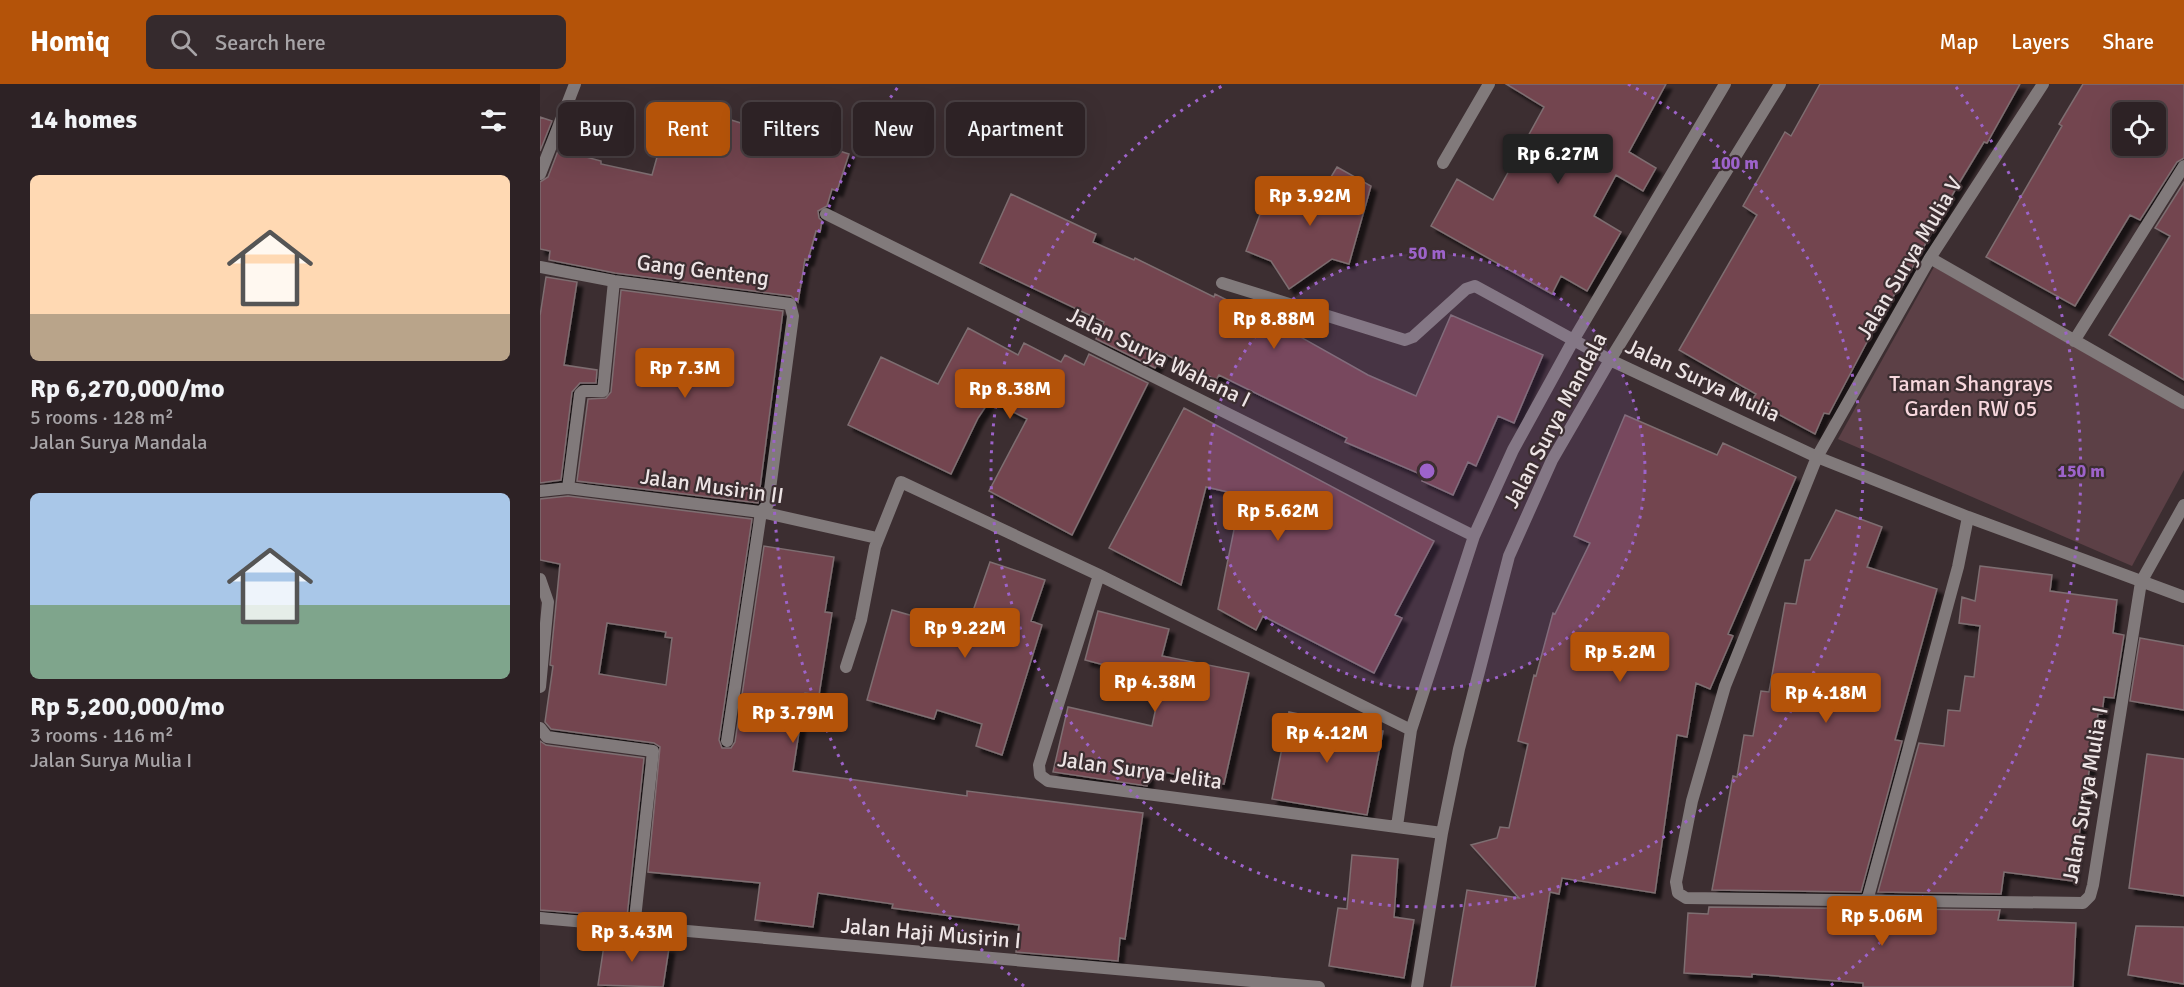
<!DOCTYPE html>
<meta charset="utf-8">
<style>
:root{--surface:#2d2225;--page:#352a2d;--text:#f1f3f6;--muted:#a7a4a7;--line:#483f42;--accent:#b45309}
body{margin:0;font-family:Signika,sans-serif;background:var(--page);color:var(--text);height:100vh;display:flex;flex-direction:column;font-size:22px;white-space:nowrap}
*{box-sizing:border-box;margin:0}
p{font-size:20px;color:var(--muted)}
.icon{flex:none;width:33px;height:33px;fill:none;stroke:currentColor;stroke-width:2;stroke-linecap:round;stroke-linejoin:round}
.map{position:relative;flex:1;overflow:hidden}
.sheet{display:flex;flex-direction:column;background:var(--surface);width:540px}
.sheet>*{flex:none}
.banner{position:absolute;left:18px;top:18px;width:570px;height:54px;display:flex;gap:12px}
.tools{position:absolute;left:1572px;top:18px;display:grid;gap:12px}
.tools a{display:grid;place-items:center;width:54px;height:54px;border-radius:9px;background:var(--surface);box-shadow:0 6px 24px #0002,0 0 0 2px var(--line);font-size:30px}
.price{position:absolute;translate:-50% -51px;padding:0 14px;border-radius:6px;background:var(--accent);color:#fff;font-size:20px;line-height:39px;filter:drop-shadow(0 2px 3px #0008)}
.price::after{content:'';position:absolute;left:50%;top:36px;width:18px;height:14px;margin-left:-9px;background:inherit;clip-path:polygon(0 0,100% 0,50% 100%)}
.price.on{background:#222;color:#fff}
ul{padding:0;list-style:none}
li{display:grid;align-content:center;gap:12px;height:318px;padding:0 30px}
li span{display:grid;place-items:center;height:186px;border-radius:9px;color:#555}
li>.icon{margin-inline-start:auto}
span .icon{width:108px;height:108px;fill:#fffc;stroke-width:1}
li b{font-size:26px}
h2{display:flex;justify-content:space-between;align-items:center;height:72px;padding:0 30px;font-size:26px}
.tag{padding:0 21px;border-radius:9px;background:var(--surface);box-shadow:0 6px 24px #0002,0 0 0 2px var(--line);font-size:21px;line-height:54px}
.tag.on{background:var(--accent);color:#fff}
header{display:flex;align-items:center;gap:36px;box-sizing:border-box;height:84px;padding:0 30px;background:var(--accent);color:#fff}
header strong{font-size:28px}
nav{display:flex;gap:33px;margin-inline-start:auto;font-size:21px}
.search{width:420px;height:54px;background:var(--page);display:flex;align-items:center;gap:15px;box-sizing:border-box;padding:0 21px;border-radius:9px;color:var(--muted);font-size:22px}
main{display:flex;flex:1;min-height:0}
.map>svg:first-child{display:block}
</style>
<header>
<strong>Homiq</strong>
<div class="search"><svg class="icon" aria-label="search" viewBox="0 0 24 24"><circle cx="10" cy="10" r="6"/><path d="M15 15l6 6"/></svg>Search here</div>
<nav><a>Map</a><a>Layers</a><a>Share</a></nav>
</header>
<main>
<section class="sheet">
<h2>14 homes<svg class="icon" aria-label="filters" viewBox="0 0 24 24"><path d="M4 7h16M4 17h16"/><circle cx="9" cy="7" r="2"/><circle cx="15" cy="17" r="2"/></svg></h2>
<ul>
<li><span style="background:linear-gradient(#ffd9b3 75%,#b9a48a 0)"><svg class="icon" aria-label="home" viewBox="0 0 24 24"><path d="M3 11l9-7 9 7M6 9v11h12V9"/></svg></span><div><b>Rp 6,270,000/mo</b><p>5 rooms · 128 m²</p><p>Jalan Surya Mandala</p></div></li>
<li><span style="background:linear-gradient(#a9c7e8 60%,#7fa58c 0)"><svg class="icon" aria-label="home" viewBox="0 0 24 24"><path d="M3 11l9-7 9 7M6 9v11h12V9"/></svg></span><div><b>Rp 5,200,000/mo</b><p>3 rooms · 116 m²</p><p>Jalan Surya Mulia I</p></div></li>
</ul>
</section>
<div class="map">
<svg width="1644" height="903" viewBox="0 0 1644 903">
<defs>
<filter id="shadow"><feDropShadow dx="5.5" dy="5.5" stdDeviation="1.5" flood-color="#0009"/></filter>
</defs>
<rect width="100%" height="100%" fill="#3c2e31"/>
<!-- green -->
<path fill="#5c4046" d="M 1394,183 L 1644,325 L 1644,386 L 1592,482 L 1298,355 Z"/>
<!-- building -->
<path fill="#734550" stroke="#7e6e71" stroke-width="1.5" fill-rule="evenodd" filter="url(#shadow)" d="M 966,0 L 1126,0 L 1089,68 L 1116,84 L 1103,107 L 1076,91 L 1054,132 L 1081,148 L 1047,207 L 1021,192 L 1012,210 L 891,142 L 917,95 L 953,116 L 1004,23 Z
M 1280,0 L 1480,0 L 1447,59 L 1444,58 L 1418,101 L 1361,204 L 1359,203 L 1337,239 L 1289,330 L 1284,329 L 1275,350 L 1212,316 L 1216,310 L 1139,266 L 1217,131 L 1203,122 L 1245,48 L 1251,52 Z
M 1543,0 L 1644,0 L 1644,74 L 1637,78 L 1600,136 L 1590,131 L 1535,222 L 1446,173 L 1522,42 L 1519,40 ZM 1582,28 L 1616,28 L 1616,62 L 1582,62 Z
M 131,23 L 187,39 L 188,35 L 239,51 L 240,48 L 309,70 L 297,107 L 292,105 L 287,122 L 278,127 L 279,134 L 282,137 L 280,148 L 276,147 L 268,176 L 265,175 L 258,218 L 251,212 L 75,189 L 9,176 L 10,167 L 0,165 L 0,98 L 8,93 L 34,25 L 56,30 L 46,73 L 61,77 L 61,80 L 112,91 Z
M 0,33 L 12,37 L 0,67 Z
M 797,83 L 831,102 L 809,180 L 792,175 L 749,205 L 731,177 L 706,167 L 732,99 L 764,112 L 765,109 L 779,113 Z
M 1644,98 L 1644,296 L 1569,251 L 1630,152 L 1615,144 Z
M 471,110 L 556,150 L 553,158 L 594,176 L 595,174 L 674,213 L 675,210 L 717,231 L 718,229 L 828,291 L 876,312 L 911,231 L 1003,271 L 974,339 L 958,332 L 936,382 L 928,378 L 913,411 L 882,397 L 885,392 L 805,358 L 807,354 L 679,291 L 676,296 L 623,269 L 615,284 L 556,255 L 564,238 L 440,179 Z
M 6,193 L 37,198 L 24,281 L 57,286 L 56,299 L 40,299 L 32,308 L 21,396 L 0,399 L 0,232 Z
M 81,206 L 243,227 L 218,419 L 37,397 L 48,315 L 66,314 L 71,308 Z
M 428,244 L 478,271 L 484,259 L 521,278 L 525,271 L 544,281 L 549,270 L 608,299 L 532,451 L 449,407 L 487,335 L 450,316 L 438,334 L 411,390 L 308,341 L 341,273 L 398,300 Z
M 644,324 L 894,457 L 855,531 L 862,534 L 834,589 L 723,532 L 716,546 L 678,525 L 701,411 L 666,403 L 641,501 L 569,464 Z
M 1085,331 L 1177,371 L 1183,359 L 1256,393 L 1188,550 L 1193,552 L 1170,605 L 1156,599 L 1147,653 L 1137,651 L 1115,809 L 1022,794 L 1019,810 L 1010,808 L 995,903 L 911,903 L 927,806 L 979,814 L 931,761 L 957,754 L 960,743 L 969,744 L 988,660 L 978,657 L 994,591 L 996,592 L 1013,529 L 1015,530 L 1050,459 L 1034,452 Z
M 28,412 L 212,435 L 179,656 L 182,664 L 191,664 L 195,658 L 224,462 L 294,473 L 285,528 L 292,529 L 279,611 L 265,609 L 253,687 L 427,712 L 427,707 L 603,729 L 585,855 L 580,854 L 578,877 L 476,868 L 479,841 L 352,824 L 353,820 L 278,809 L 273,843 L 215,836 L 220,799 L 108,788 L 120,663 L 114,659 L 11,645 L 5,638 L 13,582 L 10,581 L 20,480 L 0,476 L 0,415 ZM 67,539 L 126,548 L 125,553 L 132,554 L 126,601 L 59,590 Z
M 1296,426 L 1342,443 L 1327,483 L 1397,505 L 1355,656 L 1362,657 L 1321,808 L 1172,806 L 1193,692 L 1197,693 L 1204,651 L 1213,652 L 1221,607 L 1229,608 L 1245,519 L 1256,520 L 1265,476 L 1270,476 Z
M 450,478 L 505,496 L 491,537 L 502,541 L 462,671 L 436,662 L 442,640 L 397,626 L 394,635 L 327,616 L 352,526 L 426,547 Z
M 1440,482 L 1512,491 L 1510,507 L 1577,516 L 1573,549 L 1584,551 L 1574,614 L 1564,613 L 1562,630 L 1558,630 L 1532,797 L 1464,788 L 1461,810 L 1338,808 L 1379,659 L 1404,662 L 1408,626 L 1420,627 L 1425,592 L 1434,593 L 1440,542 L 1419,539 L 1422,513 L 1435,517 Z
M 558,527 L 629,545 L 622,572 L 709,589 L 684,700 L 609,685 L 607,702 L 513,688 L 528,623 L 612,642 L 622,596 L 545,576 Z
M 1600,554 L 1644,562 L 1644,626 L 1590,617 Z
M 749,628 L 843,647 L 827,731 L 732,715 Z
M 0,657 L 6,661 L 104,674 L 87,833 L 0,826 Z
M 1607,670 L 1644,675 L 1644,812 L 1589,804 Z
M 812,771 L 858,775 L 854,833 L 874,836 L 864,894 L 789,882 L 798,824 L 807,825 Z
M 1169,823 L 1460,826 L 1458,836 L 1536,839 L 1533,903 L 1323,903 L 1323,899 L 1212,890 L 1212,893 L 1144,889 L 1148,829 L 1168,830 Z
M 1596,842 L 1644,843 L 1644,900 L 1588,891 Z
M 66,848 L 89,850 L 89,858 L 129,864 L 123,903 L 58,901 Z"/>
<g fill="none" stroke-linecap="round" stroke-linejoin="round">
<!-- minor -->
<path stroke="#817a7b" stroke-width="12" d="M 1503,0 L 1390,174 L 1277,373 L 1185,602 L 1152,717 L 1136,798 L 1138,809 L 1146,814 L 1543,819 L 1550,812 L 1553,801 L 1601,498 L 1644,421
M 903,79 L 949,0
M 0,90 L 35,0
M 286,130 L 934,452
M 1390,174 L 1644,319
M 0,183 L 74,197 L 250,220 L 253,232 L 228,420 L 221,428
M 682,199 L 865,256 L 873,253 L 926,205 L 935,202 L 1070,276 L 1277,373 L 1428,433 L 1644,513
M 1534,257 L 1644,82
M 28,404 L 40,310 L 43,307 L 63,307 L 74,197
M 0,407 L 28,404 L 221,428 L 337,454
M 559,491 L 499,681 L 500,691 L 508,697 L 902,749
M 0,495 L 8,518 L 0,603
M 306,583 L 321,536 L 335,463 L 361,398 L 559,491 L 871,646
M 0,644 L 7,653 L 113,667 L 94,844
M 187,657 L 221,428
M 857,742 L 871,646 L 934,452 L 973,366 L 1034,255 L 1185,0
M 1327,817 L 1418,483 L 1428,433
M 0,834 L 779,903
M 877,903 L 902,749 L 919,665 L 969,472 L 1012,376 L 1070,276 L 1240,0"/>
</g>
<!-- distance rings -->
<circle cx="887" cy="387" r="218" fill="#9d63ca" fill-opacity=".12"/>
<g fill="none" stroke="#9d63ca" stroke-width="3" stroke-dasharray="3 6">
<circle cx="887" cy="387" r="218"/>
<path d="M1088 0A436 436 0 1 1 686 0"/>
<path d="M484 902A654 654 0 0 1 358 3M1416 3A654 654 0 0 1 1290 902"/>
</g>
<g text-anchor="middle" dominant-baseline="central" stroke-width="4.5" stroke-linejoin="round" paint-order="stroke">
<!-- street labels -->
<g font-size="22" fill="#ede4e5" stroke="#3c2e31">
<text transform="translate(1369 174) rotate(-59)">Jalan Surya Mulia V</text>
<text transform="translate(163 186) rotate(7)">Gang Genteng</text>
<text transform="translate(619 273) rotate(26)">Jalan Surya Wahana I</text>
<text transform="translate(1163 296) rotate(25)">Jalan Surya Mulia</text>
<text transform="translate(1015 336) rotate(-62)">Jalan Surya Mandala</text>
<text transform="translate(172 402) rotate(8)">Jalan Musirin II</text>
<text transform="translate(600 686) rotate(8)">Jalan Surya Jelita</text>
<text transform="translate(1545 711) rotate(-80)">Jalan Surya Mulia I</text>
<text transform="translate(391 849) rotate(5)">Jalan Haji Musirin I</text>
</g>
<!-- park labels -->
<g font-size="22" fill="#f7d7dd" stroke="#3c2e31">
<text x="1431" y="299">Taman Shangrays<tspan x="1431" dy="25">Garden RW 05</tspan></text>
</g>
</g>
<circle cx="887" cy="387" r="9" fill="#9d63ca" stroke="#3c2e31" stroke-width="3"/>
<g font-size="18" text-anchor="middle" font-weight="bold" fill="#9d63ca" stroke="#3c2e31" stroke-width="4.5" stroke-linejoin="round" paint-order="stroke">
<text x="1195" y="85">100 m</text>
<text x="887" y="175">50 m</text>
<text x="1541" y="393">150 m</text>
</g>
</svg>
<div class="tools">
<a><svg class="icon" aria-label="locate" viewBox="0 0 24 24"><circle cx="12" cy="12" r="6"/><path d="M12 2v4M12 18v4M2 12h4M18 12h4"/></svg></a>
</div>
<b class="price on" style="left:1018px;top:101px">Rp 6.27M</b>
<b class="price" style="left:770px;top:143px">Rp 3.92M</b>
<b class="price" style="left:734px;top:266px">Rp 8.88M</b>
<b class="price" style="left:145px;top:315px">Rp 7.3M</b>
<b class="price" style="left:470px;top:336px">Rp 8.38M</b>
<b class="price" style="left:738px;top:458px">Rp 5.62M</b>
<b class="price" style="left:425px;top:575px">Rp 9.22M</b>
<b class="price" style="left:1080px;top:599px">Rp 5.2M</b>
<b class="price" style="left:615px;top:629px">Rp 4.38M</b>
<b class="price" style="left:1286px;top:640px">Rp 4.18M</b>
<b class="price" style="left:253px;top:660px">Rp 3.79M</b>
<b class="price" style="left:787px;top:680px">Rp 4.12M</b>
<b class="price" style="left:1342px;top:863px">Rp 5.06M</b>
<b class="price" style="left:92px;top:879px">Rp 3.43M</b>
<div class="banner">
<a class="tag">Buy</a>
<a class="tag on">Rent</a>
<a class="tag">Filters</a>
<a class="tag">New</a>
<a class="tag">Apartment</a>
</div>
</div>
</main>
